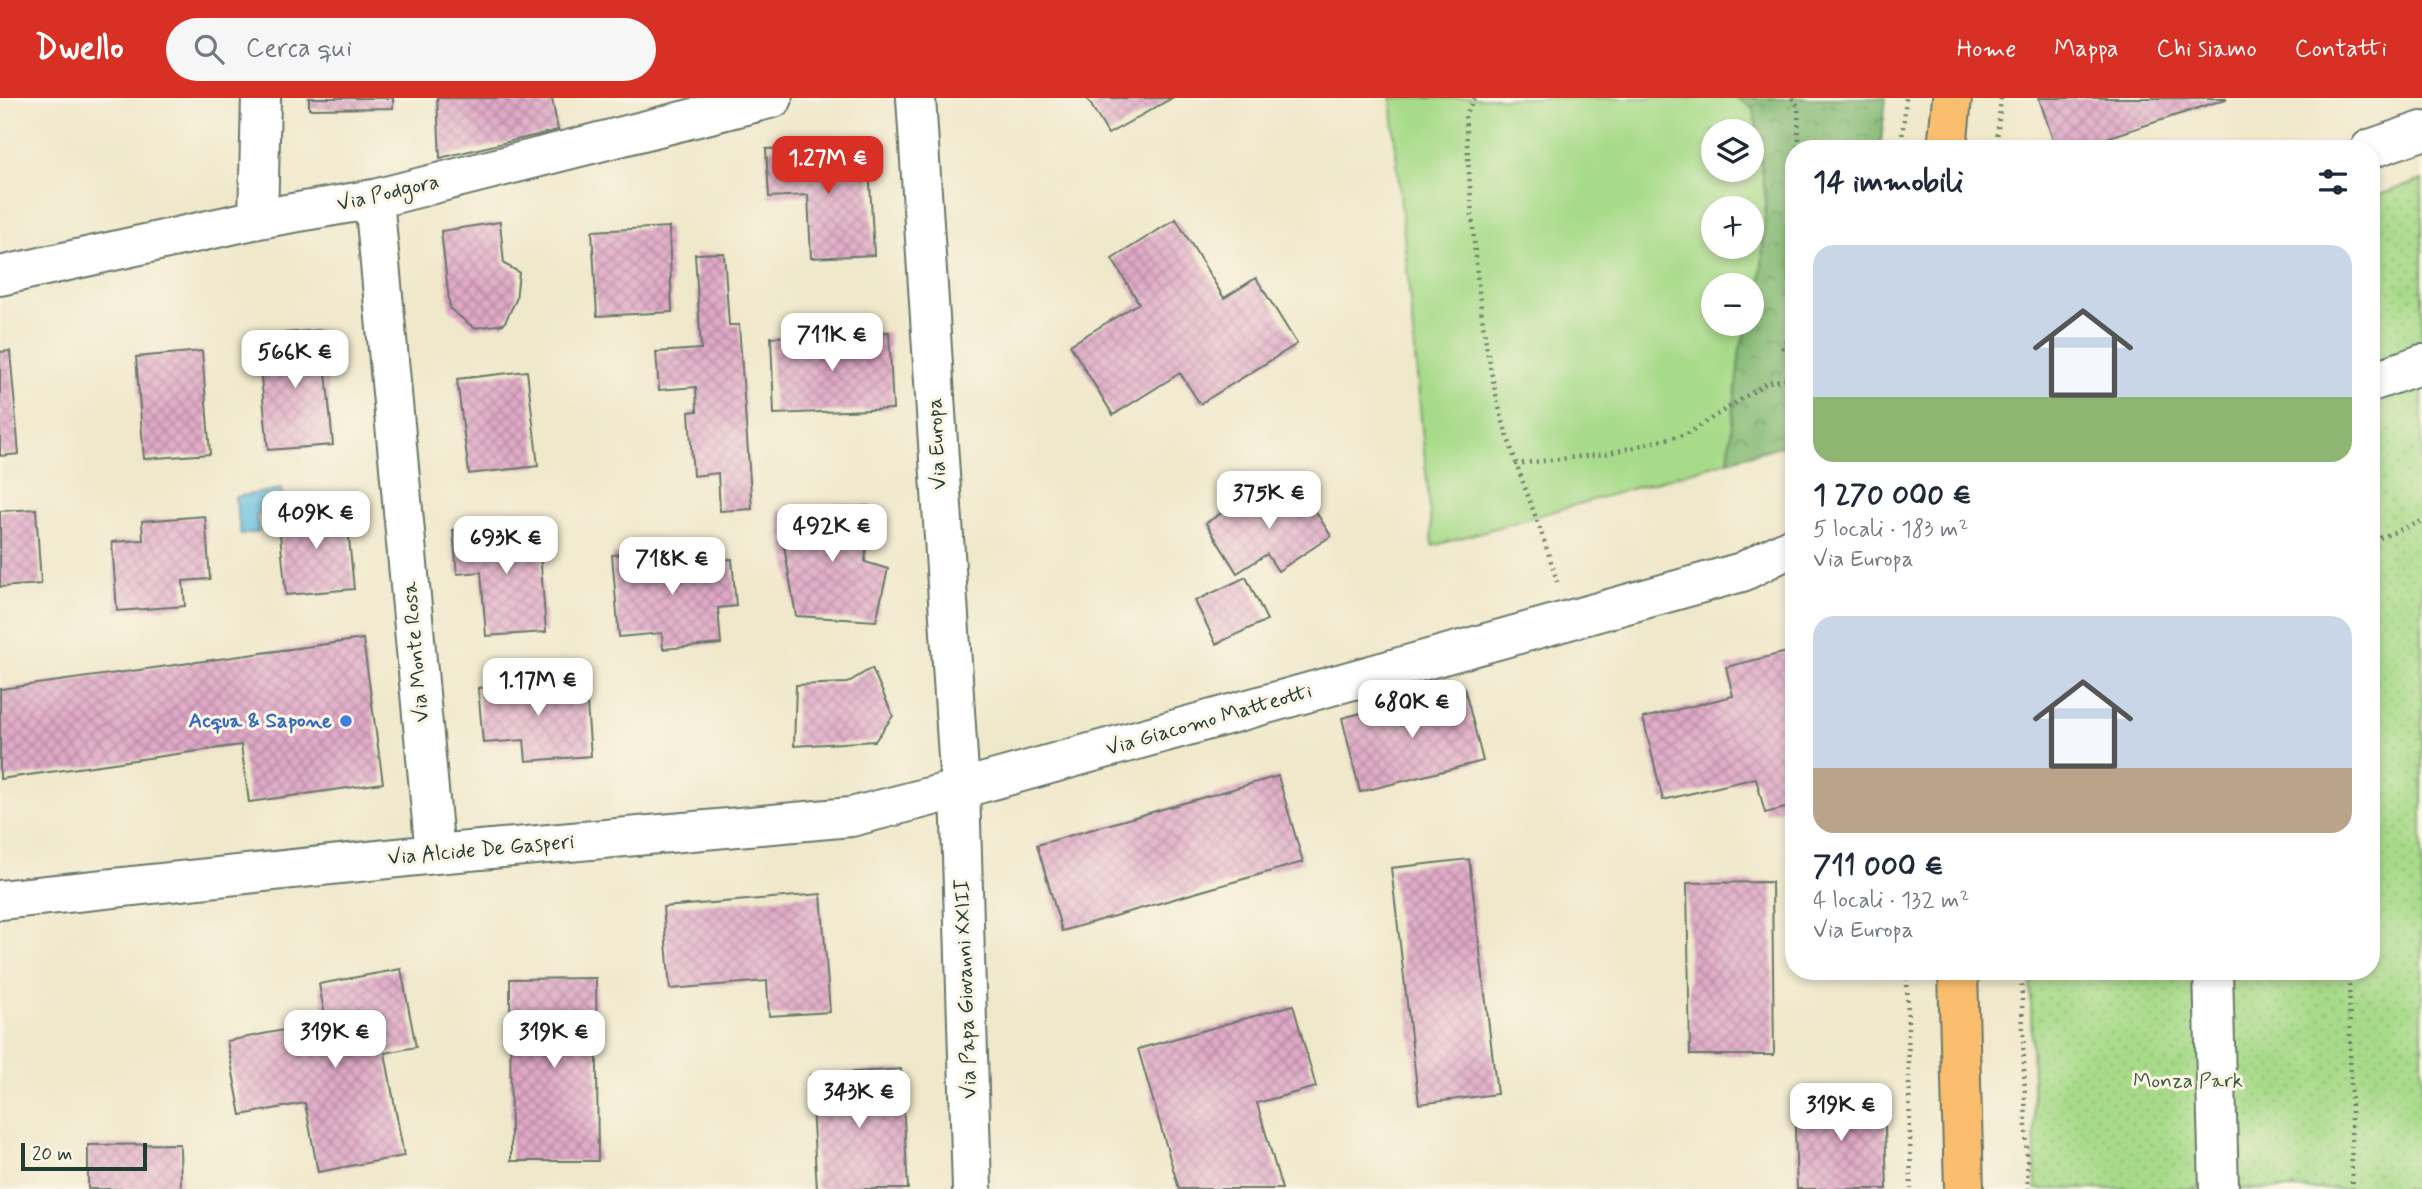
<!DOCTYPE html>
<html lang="it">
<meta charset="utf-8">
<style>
:root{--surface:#fff;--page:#f6f6f7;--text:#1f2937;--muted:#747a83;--accent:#d93025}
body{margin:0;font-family:Mynerve,sans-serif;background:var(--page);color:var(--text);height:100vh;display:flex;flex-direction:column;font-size:26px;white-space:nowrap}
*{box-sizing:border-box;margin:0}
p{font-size:23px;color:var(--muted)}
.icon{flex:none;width:38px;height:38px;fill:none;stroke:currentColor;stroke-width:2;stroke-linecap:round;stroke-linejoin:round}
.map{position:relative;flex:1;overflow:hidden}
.drawer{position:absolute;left:1785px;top:42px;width:595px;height:840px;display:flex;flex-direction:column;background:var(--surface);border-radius:28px;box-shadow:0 4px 10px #0003}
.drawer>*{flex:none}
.controls{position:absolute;left:1701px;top:21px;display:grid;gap:14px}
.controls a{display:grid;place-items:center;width:63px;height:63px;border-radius:50%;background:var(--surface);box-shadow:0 4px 10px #0003;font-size:35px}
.scale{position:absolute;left:21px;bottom:18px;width:126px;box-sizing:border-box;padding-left:7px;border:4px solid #1f3d34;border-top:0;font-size:19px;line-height:24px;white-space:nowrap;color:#1f3d34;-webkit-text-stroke:5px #fcf5e5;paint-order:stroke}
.price{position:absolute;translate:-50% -60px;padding:0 16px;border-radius:14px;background:#fff;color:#222;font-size:23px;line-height:46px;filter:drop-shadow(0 2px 4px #0008)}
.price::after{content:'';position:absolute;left:50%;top:42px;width:21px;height:16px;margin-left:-10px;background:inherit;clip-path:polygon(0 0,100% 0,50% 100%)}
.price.current{background:var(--accent);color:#fff}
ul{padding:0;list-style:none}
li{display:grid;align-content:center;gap:14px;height:371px;padding:0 28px}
li span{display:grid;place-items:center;height:217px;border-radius:21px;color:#555}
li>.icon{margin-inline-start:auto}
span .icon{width:126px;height:126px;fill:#fffc;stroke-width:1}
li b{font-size:30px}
h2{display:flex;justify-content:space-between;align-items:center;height:84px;padding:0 28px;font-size:30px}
header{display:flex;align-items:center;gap:42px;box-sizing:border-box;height:98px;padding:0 35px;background:var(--accent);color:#fff}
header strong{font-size:33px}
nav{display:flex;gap:38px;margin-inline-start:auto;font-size:24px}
.search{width:490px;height:63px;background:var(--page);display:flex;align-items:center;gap:18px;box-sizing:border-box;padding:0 24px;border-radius:38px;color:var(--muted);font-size:26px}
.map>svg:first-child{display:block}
</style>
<header>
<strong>Dwello</strong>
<div class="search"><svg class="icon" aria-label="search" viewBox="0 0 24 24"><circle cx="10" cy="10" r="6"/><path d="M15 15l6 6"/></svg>Cerca qui</div>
<nav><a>Home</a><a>Mappa</a><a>Chi siamo</a><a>Contatti</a></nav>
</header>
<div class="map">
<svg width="2422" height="1091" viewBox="0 0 2422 1091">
<defs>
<pattern id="forest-crowns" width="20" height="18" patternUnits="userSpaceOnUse" patternTransform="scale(1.75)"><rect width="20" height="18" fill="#85ba75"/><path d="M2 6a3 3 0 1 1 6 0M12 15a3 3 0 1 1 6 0" fill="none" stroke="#6c9861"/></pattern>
<pattern id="park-dots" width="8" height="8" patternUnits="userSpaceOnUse" patternTransform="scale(1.75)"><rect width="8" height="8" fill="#a7da89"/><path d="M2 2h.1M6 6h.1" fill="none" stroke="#8fbc77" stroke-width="1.8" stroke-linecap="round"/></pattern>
<pattern id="building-cross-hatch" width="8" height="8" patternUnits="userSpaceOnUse" patternTransform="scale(1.75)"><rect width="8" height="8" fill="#e0a9c7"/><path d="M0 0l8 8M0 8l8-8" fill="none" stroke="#b58ba2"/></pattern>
</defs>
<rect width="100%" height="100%" fill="#fcf5e5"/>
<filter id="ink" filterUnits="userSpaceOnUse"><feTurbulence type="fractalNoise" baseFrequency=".0143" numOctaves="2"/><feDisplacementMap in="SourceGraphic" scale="14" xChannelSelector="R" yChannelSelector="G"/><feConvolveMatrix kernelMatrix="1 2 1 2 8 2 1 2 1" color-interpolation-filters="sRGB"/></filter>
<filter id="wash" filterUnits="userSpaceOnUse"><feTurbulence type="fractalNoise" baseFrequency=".00686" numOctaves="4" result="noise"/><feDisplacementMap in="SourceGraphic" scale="28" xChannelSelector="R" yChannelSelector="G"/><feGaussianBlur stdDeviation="1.57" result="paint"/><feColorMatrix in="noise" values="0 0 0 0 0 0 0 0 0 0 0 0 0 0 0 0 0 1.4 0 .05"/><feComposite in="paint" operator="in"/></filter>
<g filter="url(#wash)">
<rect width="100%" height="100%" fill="#efe8cb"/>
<!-- green -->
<path fill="#a7da89" stroke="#638c5e" stroke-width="2" fill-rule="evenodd" d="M 1391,0 L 1886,0 L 1880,51 L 1794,51 L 1794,344 L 1433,448 ZM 1713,33 L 1752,33 L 1752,72 L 1713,72 ZM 1713,110 L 1752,110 L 1752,149 L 1713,149 ZM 1713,187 L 1752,187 L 1752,226 L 1713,226 Z"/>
<!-- forest -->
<path fill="url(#forest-crowns)" stroke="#527c54" stroke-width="2" d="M 1736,0 L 1886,0 L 1880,51 L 1794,51 L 1794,344 L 1728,363 L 1740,251 L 1748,226 L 1752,226 L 1752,213 L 1761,181 L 1766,103 L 1754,10 Z"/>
<!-- park -->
<path fill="url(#park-dots)" stroke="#638c5e" stroke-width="2" d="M 2422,82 L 2422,1091 L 2036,1091 L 2030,873 L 2371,873 L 2371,100 Z"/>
<!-- water -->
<path fill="#64bee1" stroke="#427e8a" stroke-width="2" d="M 281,391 L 285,412 L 256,417 L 259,434 L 241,437 L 235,399 Z"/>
<g id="blocks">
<!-- building -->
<path fill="url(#building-cross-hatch)" d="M 309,0 L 393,0 L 393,10 L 309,11 Z
M 437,0 L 552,0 L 558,32 L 440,60 Z
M 1087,0 L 1172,0 L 1108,36 Z
M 2039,0 L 2226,0 L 2226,1 L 2073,51 L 2056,51 Z
M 833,48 L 833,51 L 868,49 L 874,157 L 811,160 L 808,97 L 769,99 L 766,51 Z
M 1176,121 L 1224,200 L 1256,180 L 1297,246 L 1200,306 L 1180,275 L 1113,317 L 1070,247 L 1139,205 L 1112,161 Z
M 500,124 L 504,166 L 519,174 L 516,202 L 504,226 L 474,230 L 450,211 L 441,133 Z
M 669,129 L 672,214 L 597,218 L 592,133 Z
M 724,155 L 729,227 L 739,227 L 752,411 L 720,413 L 718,375 L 693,378 L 689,314 L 697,313 L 696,289 L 659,292 L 656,254 L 701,251 L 695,156 Z
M 322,232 L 333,347 L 268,352 L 257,237 Z
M 889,234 L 893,311 L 774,316 L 771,239 Z
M 10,253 L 19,356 L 0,358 L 0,254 Z
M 202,253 L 210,356 L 144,361 L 136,259 Z
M 527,273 L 538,368 L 469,376 L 457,281 Z
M 1301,390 L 1331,438 L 1278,473 L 1267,456 L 1237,475 L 1206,425 L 1251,396 L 1262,414 Z
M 869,408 L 865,464 L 888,471 L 876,523 L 796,518 L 778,413 Z
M 346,410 L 354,491 L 286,497 L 278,416 Z
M 36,411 L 41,486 L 0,489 L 0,413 Z
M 205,418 L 210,481 L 183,483 L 185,508 L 117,513 L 112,444 L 143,442 L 142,423 Z
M 538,427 L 546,534 L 486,538 L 481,474 L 457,476 L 453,432 Z
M 678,451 L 680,464 L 732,461 L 736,508 L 718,510 L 721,546 L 663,551 L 662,535 L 619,539 L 612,457 Z
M 1246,479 L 1267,522 L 1216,546 L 1195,503 Z
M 363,541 L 383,685 L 249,704 L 241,647 L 0,681 L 0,591 Z
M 1791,553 L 1794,563 L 1794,708 L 1765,715 L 1756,680 L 1663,702 L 1643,620 L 1733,598 L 1726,569 Z
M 872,570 L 893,618 L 875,643 L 794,648 L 796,587 L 847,585 Z
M 585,581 L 591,658 L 526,663 L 524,642 L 483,645 L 478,590 Z
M 1464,589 L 1483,663 L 1360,694 L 1342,620 Z
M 1278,678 L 1303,764 L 1062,833 L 1037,747 Z
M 1469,761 L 1497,996 L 1419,1006 L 1391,770 Z
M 1772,784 L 1774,957 L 1690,957 L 1687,785 Z
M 821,796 L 830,914 L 769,918 L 767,883 L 670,891 L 663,809 Z
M 401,871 L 416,949 L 385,955 L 404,1058 L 318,1074 L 305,1005 L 241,1017 L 227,943 L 326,924 L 319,886 Z
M 596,880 L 598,1063 L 511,1063 L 510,881 Z
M 1293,907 L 1316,989 L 1257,1005 L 1282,1091 L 1179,1091 L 1138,951 Z
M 901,971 L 908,1091 L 817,1091 L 810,977 Z
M 1884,999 L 1887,1091 L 1797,1091 L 1794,1001 Z
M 180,1046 L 181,1091 L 88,1091 L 88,1047 Z"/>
</g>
</g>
<g filter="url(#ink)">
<use href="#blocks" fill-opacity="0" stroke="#687969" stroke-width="2"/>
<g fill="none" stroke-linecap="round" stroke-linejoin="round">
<defs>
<path id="minor" d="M 916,0 L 960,691 L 972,1091
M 2370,51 L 2422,33
M 374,101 L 435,756
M 258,121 L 261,0
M 0,178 L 258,121 L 374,101 L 773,0
M 2371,284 L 2422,266
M 0,802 L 435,756 L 851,719 L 960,691 L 1742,474 L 1794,448
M 2213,873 L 2219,1091"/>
<path id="major" d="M 1947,51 L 1952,0
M 1958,873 L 1964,1091"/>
</defs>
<!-- minor casing -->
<use href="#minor" stroke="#687969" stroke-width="42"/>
<!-- major casing -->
<use href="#major" stroke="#687969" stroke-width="42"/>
<!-- path -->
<path stroke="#687969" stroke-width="4.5" stroke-dasharray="2 5" stroke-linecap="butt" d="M 1475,0 L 1465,17 C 1472,109 1475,202 1495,292 C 1509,358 1539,419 1557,484
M 1792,0 L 1798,8 L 1799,51
M 1901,51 L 1906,0
M 1996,51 L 2001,0
M 1794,223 L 1783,250 L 1794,258
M 1515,366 L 1605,356 L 1687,336 L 1768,284 L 1794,280
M 2371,451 L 2380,440 L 2422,423
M 1907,873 L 1911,1091
M 2021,873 L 2028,1091
M 2349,873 L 2352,1091"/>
<!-- minor -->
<use href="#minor" stroke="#fff" stroke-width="38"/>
<!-- major -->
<use href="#major" stroke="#fbbe6e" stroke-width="38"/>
</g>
</g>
<!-- markers -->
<circle fill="#3f7fe0" stroke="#fcf5e5" stroke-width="2.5" cx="346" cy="623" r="7"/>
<g text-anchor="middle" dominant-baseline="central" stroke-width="6" stroke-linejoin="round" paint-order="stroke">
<!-- street labels -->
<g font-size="21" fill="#1f3d34" stroke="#fcf5e5">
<text transform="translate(388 95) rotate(-13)">Via Podgora</text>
<text transform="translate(937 346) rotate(-93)">Via Europa</text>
<text transform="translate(416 554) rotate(-95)">Via Monte Rosa</text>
<text transform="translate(1209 622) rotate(-16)">Via Giacomo Matteotti</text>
<text transform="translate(481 752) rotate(-5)">Via Alcide De Gasperi</text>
<text transform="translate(966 891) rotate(-92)">Via Papa Giovanni XXIII</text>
</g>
<!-- shop labels -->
<g font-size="21" font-weight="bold" fill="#366cbe" stroke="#fcf5e5" text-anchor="end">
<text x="332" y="623">Acqua &amp; Sapone</text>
</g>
<!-- park labels -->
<g font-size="21" fill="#3a5c45" stroke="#fcf5e5">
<text x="2188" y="983">Monza Park</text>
</g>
</g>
</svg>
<div class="controls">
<a><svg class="icon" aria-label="layers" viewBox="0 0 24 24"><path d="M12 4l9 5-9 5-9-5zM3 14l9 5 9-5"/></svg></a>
<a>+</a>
<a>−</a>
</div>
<div class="scale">20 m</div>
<b class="price current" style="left:828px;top:98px">1.27M €</b>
<b class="price" style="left:832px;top:275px">711K €</b>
<b class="price" style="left:295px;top:292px">566K €</b>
<b class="price" style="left:1269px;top:433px">375K €</b>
<b class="price" style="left:316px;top:453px">409K €</b>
<b class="price" style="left:832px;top:466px">492K €</b>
<b class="price" style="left:506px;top:478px">693K €</b>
<b class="price" style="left:672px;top:499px">718K €</b>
<b class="price" style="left:538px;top:620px">1.17M €</b>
<b class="price" style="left:1412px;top:642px">680K €</b>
<b class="price" style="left:335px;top:972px">319K €</b>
<b class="price" style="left:554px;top:972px">319K €</b>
<b class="price" style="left:859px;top:1032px">343K €</b>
<b class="price" style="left:1841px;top:1045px">319K €</b>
<section class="drawer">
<h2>14 immobili<svg class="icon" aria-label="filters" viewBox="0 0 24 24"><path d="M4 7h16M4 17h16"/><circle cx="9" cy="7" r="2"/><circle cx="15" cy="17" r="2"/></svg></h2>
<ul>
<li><span style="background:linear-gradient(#c9d6e8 70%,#8fb573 0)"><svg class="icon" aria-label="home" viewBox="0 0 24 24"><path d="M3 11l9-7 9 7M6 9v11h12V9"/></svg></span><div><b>1 270 000 €</b><p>5 locali · 183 m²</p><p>Via Europa</p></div></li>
<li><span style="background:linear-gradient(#c9d6e8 70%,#b9a48a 0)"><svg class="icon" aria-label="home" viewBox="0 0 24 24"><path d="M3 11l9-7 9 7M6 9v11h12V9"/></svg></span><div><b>711 000 €</b><p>4 locali · 132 m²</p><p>Via Europa</p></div></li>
</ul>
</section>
</div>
